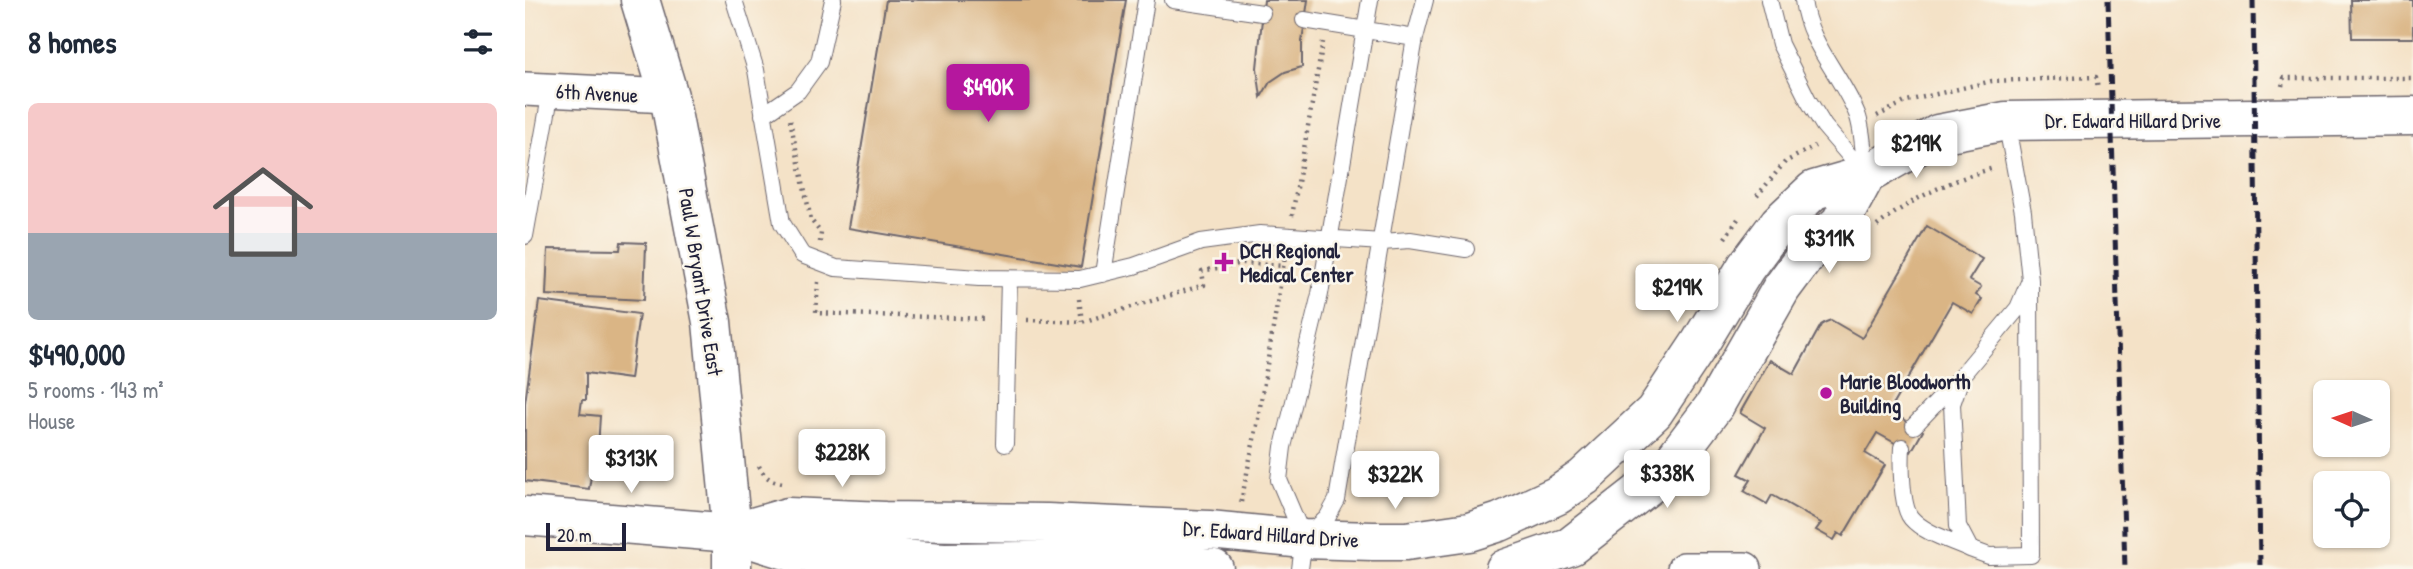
<!DOCTYPE html>
<meta charset="utf-8">
<style>
:root{--surface:#fff;--page:#f2f2f3;--text:#1f2937;--muted:#747a83;--accent:#b5179e}
body{margin:0;font-family:"Patrick Hand",sans-serif;background:var(--page);color:var(--text);height:100vh;display:flex;flex-direction:column;font-size:26px;white-space:nowrap}
*{box-sizing:border-box;margin:0}
p{font-size:23px;color:var(--muted)}
.icon{flex:none;width:38px;height:38px;fill:none;stroke:currentColor;stroke-width:2;stroke-linecap:round;stroke-linejoin:round}
.map{position:relative;flex:1;overflow:hidden}
.panel{display:flex;flex-direction:column;background:var(--surface);width:525px}
.panel>*{flex:none}
.needle{width:46px;rotate:273deg}
.controls{position:absolute;left:1788px;top:380px;display:grid;gap:14px}
.controls a{display:grid;place-items:center;width:77px;height:77px;border-radius:10px;background:var(--surface);box-shadow:0 2px 5px #0004;font-size:35px}
.scale{position:absolute;left:21px;bottom:18px;width:80px;box-sizing:border-box;padding-left:7px;border:4px solid #22223b;border-top:0;font-size:19px;line-height:24px;white-space:nowrap;color:#22223b;-webkit-text-stroke:5px #fbf7ec;paint-order:stroke}
.price{position:absolute;translate:-50% -60px;padding:0 16px;border-radius:7px;background:#fff;color:#222;font-size:23px;line-height:46px;filter:drop-shadow(0 2px 4px #0008)}
.price::after{content:'';position:absolute;left:50%;top:42px;width:21px;height:16px;margin-left:-10px;background:inherit;clip-path:polygon(0 0,100% 0,50% 100%)}
.price.on{background:var(--accent);color:#fff}
ul{padding:0;list-style:none}
li{display:grid;align-content:center;gap:14px;height:371px;padding:0 28px}
li span{display:grid;place-items:center;height:217px;border-radius:10px;color:#555}
li>.icon{margin-inline-start:auto}
span .icon{width:126px;height:126px;fill:#fffc;stroke-width:1}
li b{font-size:30px}
h2{display:flex;justify-content:space-between;align-items:center;height:84px;padding:0 28px;font-size:30px}
main{display:flex;flex:1;min-height:0}
.map>svg:first-child{display:block}
</style>
<main>
<section class="panel">
<h2>8 homes<svg class="icon" aria-label="filters" viewBox="0 0 24 24"><path d="M4 7h16M4 17h16"/><circle cx="9" cy="7" r="2"/><circle cx="15" cy="17" r="2"/></svg></h2>
<ul>
<li><span style="background:linear-gradient(#f6c9c9 60%,#9aa5b1 0)"><svg class="icon" aria-label="home" viewBox="0 0 24 24"><path d="M3 11l9-7 9 7M6 9v11h12V9"/></svg></span><div><b>$490,000</b><p>5 rooms · 143 m²</p><p>House</p></div></li>
</ul>
</section>
<div class="map">
<svg width="1888" height="569" viewBox="0 0 1888 569">
<rect width="100%" height="100%" fill="#fbf7ec"/>
<filter id="ink" filterUnits="userSpaceOnUse"><feTurbulence type="fractalNoise" baseFrequency=".0143" numOctaves="2"/><feDisplacementMap in="SourceGraphic" scale="14" xChannelSelector="R" yChannelSelector="G"/><feConvolveMatrix kernelMatrix="1 2 1 2 8 2 1 2 1" color-interpolation-filters="sRGB"/></filter>
<filter id="wash" filterUnits="userSpaceOnUse"><feTurbulence type="fractalNoise" baseFrequency=".00686" numOctaves="4" result="noise"/><feDisplacementMap in="SourceGraphic" scale="28" xChannelSelector="R" yChannelSelector="G"/><feGaussianBlur stdDeviation="1.57" result="paint"/><feColorMatrix in="noise" values="0 0 0 0 0 0 0 0 0 0 0 0 0 0 0 0 0 1.4 0 .05"/><feComposite in="paint" operator="in"/></filter>
<g filter="url(#wash)">
<rect width="100%" height="100%" fill="#f4e2c7"/>
<g id="blocks">
<!-- building -->
<path fill="#dab585" d="M 361,0 L 601,0 L 556,267 L 323,228 Z
M 739,0 L 783,0 L 777,41 L 777,67 L 760,72 L 745,82 L 736,97 L 732,68 Z
M 1826,0 L 1888,0 L 1888,38 L 1827,38 Z
M 1402,226 L 1457,259 L 1444,280 L 1456,287 L 1451,295 L 1457,299 L 1448,314 L 1427,302 L 1364,411 L 1398,431 L 1386,452 L 1352,433 L 1340,453 L 1360,465 L 1318,536 L 1313,533 L 1309,540 L 1291,530 L 1296,523 L 1247,495 L 1242,504 L 1219,491 L 1226,480 L 1214,474 L 1240,428 L 1215,413 L 1245,360 L 1269,374 L 1296,325 L 1301,322 L 1306,320 L 1337,338 Z
M 96,242 L 121,243 L 119,300 L 21,295 L 23,249 L 95,250 Z
M 14,301 L 114,314 L 105,379 L 61,373 L 61,400 L 57,400 L 55,414 L 75,416 L 72,464 L 68,463 L 64,489 L 0,481 L 0,403 Z"/>
</g>
</g>
<g filter="url(#ink)">
<use href="#blocks" fill-opacity="0" stroke="#6c656c" stroke-width="2"/>
<g fill="none" stroke-linecap="round" stroke-linejoin="round">
<defs>
<path id="service" d="M 209,0 L 231,70 L 257,223 L 277,255 L 311,268 L 454,278 L 555,279 L 609,266 L 676,242 L 735,234 L 857,242 L 885,240 L 941,249
M 648,0 L 737,13
M 1244,0 L 1255,44 L 1283,100 L 1299,126 L 1341,175
M 1278,0 C 1283,43 1316,75 1332,114 C 1339,132 1338,156 1341,175
M 779,20 L 890,38
M 238,115 L 273,91 L 294,62 L 308,0
M 1481,121 L 1498,212 L 1505,280 L 1506,555 L 1464,556 L 1445,549 L 1433,526 L 1427,404 L 1437,375 L 1493,308 L 1505,280
M 0,236 L 26,91
M 578,274 L 621,0
M 1389,426 L 1431,382
M 480,444 L 484,279
M 1377,447 C 1376,463 1376,506 1386,518 C 1400,534 1426,540 1445,549
M 783,535 L 802,518 L 812,500 L 890,38 L 900,0
M 775,569 L 779,539 L 754,480 L 758,447 L 795,294 L 845,0"/>
<path id="minor" d="M 0,89 L 144,96
M 1159,569 L 1220,569"/>
<path id="tertiary" d="M 0,516 L 207,533 L 267,552 L 419,562 L 585,560 L 689,569
M 207,533 L 263,517 L 360,521 L 522,523 L 684,530 L 779,539 L 848,541 L 881,541 L 944,532 L 975,522 L 1033,495 L 1059,477 L 1129,412 L 1175,343 L 1221,267 L 1254,223 L 1289,190 L 1341,175 L 1413,134 L 1481,121 L 1888,116
M 980,569 L 1046,546 L 1137,475 L 1190,405 L 1256,289 L 1288,246 L 1315,223 L 1341,175"/>
<path id="secondary" d="M 115,0 L 144,96 L 187,322 L 207,533 L 207,569"/>
</defs>
<!-- service casing -->
<use href="#service" stroke="#6c656c" stroke-width="18"/>
<!-- minor casing -->
<use href="#minor" stroke="#6c656c" stroke-width="36"/>
<!-- tertiary casing -->
<use href="#tertiary" stroke="#6c656c" stroke-width="41"/>
<!-- secondary casing -->
<use href="#secondary" stroke="#6c656c" stroke-width="41"/>
<!-- path -->
<path stroke="#6c656c" stroke-width="4.5" stroke-dasharray="2 5" stroke-linecap="butt" d="M 1757,86 L 1759,78 L 1888,78
M 1352,116 L 1382,101 L 1467,81 L 1571,77 L 1573,88
M 265,120 L 286,220 L 296,233 L 295,242
M 1232,196 L 1260,162 L 1290,146
M 767,216 L 798,42
M 1352,226 C 1387,198 1426,180 1469,168
M 1200,238 L 1215,216
M 293,282 L 291,313 L 462,319
M 554,299 L 557,322
M 502,320 L 557,322 L 679,285 L 677,271 L 718,263 L 759,266
M 234,466 C 239,477 247,482 259,483
M 716,502 L 732,425 L 760,256"/>
<!-- service -->
<use href="#service" stroke="#fff" stroke-width="16"/>
<!-- minor -->
<use href="#minor" stroke="#fff" stroke-width="33"/>
<!-- tertiary -->
<use href="#tertiary" stroke="#fff" stroke-width="38"/>
<!-- secondary -->
<use href="#secondary" stroke="#fff" stroke-width="38"/>
<!-- rail -->
<path stroke="#22223b" stroke-width="5" stroke-dasharray="10 5" stroke-linecap="butt" d="M 1583,0 L 1600,569
M 1728,0 L 1735,569"/>
</g>
</g>
<!-- markers -->
<g fill="#b5179e" stroke="#fbf7ec" stroke-width="2.5">
<path d="M695.5 251.5h7v7h7v7h-7v7h-7v-7h-7v-7h7z"/>
<circle cx="1301" cy="393" r="7"/>
</g>
<g text-anchor="middle" dominant-baseline="central" stroke-width="5" stroke-linejoin="round" paint-order="stroke">
<!-- street labels -->
<g font-size="21" fill="#22223b" stroke="#fbf7ec">
<text transform="translate(72 93) rotate(3)">6th Avenue</text>
<text x="1608" y="120">Dr. Edward Hillard Drive</text>
<text transform="translate(176 282) rotate(81)">Paul W Bryant Drive East</text>
<text transform="translate(746 534) rotate(4)">Dr. Edward Hillard Drive</text>
</g>
<!-- poi labels -->
<g font-size="21" font-weight="bold" fill="#22223b" stroke="#fbf7ec" text-anchor="start">
<text x="715" y="250">DCH Regional<tspan x="715" dy="24">Medical Center</tspan></text>
<text x="1315" y="381">Marie Bloodworth<tspan x="1315" dy="24">Building</tspan></text>
</g>
</g>
</svg>
<div class="controls">
<a><svg class="needle" viewBox="-14 -14 28 28"><path d="M0-13l5 13h-10z" fill="#e53935"/><path d="M0 13l5-13h-10z" fill="#747a83"/></svg></a>
<a><svg class="icon" aria-label="locate" viewBox="0 0 24 24"><circle cx="12" cy="12" r="6"/><path d="M12 2v4M12 18v4M2 12h4M18 12h4"/></svg></a>
</div>
<div class="scale">20 m</div>
<b class="price on" style="left:463px;top:124px">$490K</b>
<b class="price" style="left:1391px;top:180px">$219K</b>
<b class="price" style="left:1304px;top:275px">$311K</b>
<b class="price" style="left:1152px;top:324px">$219K</b>
<b class="price" style="left:317px;top:489px">$228K</b>
<b class="price" style="left:106px;top:495px">$313K</b>
<b class="price" style="left:1142px;top:510px">$338K</b>
<b class="price" style="left:870px;top:511px">$322K</b>
</div>
</main>
